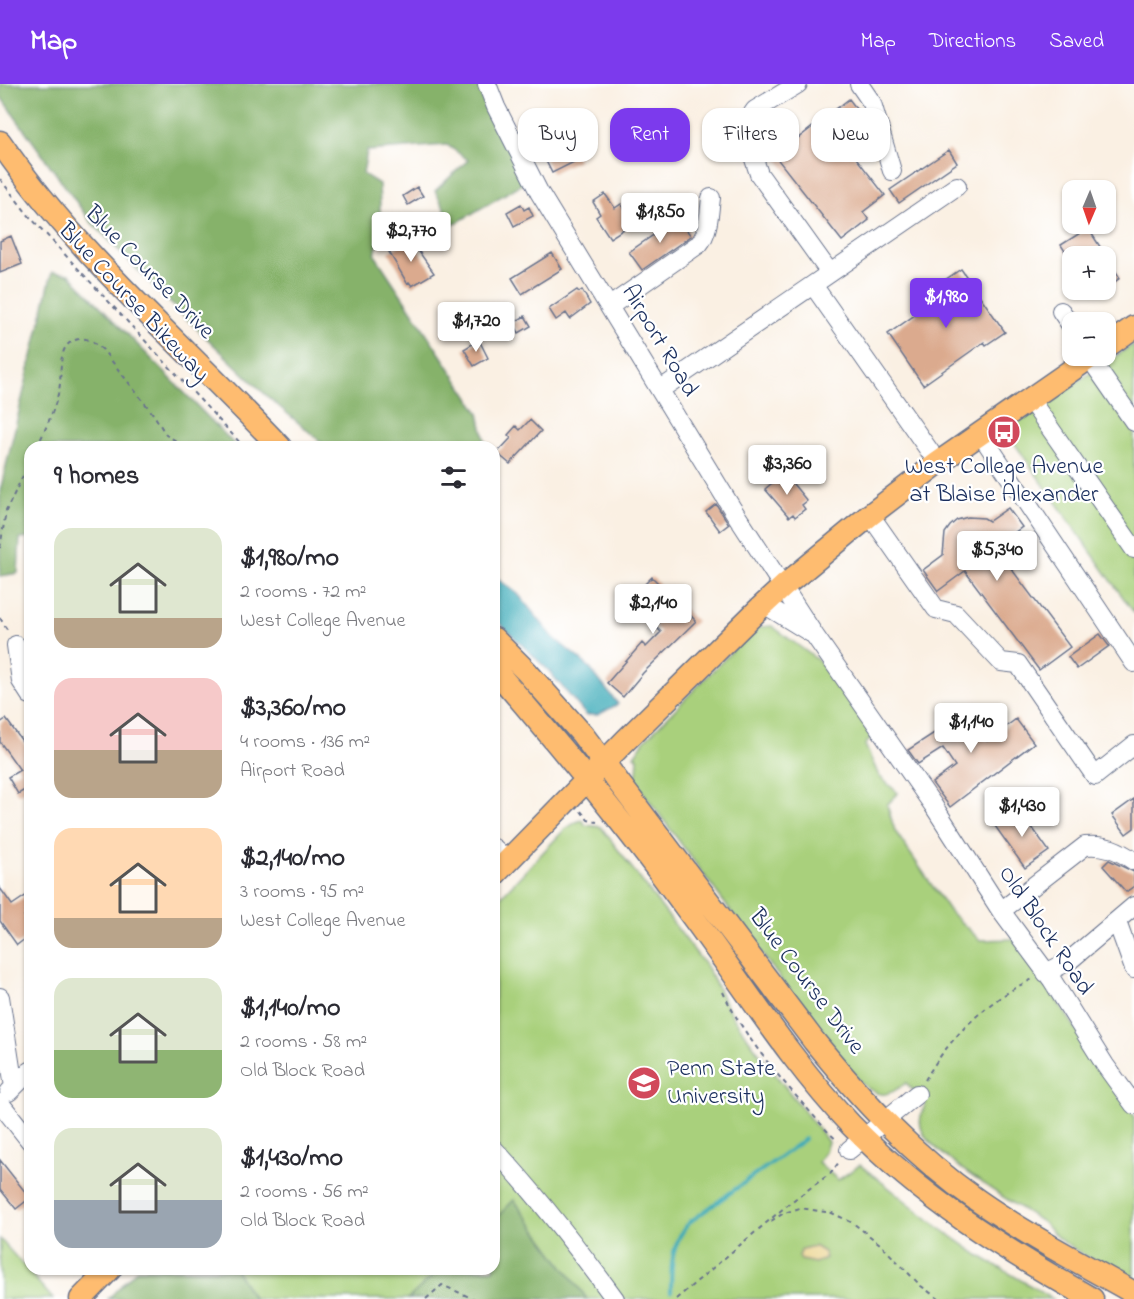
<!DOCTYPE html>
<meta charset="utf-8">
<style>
:root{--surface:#fff;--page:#f2f2f3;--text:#2b2b33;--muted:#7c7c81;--accent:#7c3aed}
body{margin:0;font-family:"Indie Flower",sans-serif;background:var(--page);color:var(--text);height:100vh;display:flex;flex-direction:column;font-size:22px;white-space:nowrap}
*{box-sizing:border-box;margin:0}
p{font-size:20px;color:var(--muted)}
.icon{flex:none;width:33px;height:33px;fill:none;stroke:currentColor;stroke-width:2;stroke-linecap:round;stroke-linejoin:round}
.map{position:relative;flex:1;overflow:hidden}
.side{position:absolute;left:24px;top:357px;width:476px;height:834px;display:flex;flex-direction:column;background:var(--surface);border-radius:18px;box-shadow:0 2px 4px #0004}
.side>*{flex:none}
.top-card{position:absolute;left:518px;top:24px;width:526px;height:54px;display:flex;gap:12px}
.needle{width:39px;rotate:182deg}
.tools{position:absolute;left:1062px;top:96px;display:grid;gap:12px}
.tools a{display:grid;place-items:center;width:54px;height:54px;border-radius:12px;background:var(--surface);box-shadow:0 2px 4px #0004;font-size:30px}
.price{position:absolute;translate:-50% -51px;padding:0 14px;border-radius:6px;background:#fff;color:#222;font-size:20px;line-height:39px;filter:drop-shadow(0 2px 3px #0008)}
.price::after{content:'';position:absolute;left:50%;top:36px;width:18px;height:14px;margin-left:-9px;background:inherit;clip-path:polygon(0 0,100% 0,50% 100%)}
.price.current{background:var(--accent);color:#fff}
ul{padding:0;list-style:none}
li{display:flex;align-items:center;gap:18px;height:150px;padding:0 30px}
li span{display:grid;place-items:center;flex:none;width:168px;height:120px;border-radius:18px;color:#555}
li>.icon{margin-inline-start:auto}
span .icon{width:72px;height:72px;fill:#fffc;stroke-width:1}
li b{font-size:26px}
h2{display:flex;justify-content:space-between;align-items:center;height:72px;padding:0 30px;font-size:26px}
.pill{padding:0 21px;border-radius:18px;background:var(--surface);box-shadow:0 2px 4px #0004;font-size:21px;line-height:54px}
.pill.current{background:var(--accent);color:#fff}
header{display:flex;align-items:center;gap:36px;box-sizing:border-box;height:84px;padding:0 30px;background:var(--accent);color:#fff}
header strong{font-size:28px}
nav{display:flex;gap:33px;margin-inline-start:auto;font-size:21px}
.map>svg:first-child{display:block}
</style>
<header>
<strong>Map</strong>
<nav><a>Map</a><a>Directions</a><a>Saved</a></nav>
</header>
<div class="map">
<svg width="1134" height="1215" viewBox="0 0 1134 1215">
<rect width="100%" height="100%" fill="#fff"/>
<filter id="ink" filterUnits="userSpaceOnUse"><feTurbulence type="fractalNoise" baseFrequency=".0167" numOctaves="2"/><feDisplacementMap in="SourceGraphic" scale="12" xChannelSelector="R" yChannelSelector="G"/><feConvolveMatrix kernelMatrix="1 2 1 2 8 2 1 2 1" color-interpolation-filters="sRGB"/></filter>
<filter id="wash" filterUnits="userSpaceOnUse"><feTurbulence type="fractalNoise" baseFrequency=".008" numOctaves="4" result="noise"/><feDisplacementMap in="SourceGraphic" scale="24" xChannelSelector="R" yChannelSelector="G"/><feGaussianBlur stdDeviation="1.35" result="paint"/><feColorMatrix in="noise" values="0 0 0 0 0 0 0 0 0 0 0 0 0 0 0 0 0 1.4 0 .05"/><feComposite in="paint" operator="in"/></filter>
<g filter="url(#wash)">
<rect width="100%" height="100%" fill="#faf0e3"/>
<!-- green -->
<path fill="#a9d07b" stroke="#62806c" stroke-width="1.5" d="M 1134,260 L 1134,529 L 1005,346 Z
M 772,542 L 831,586 L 876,649 L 865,661 L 879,692 L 898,709 L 887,721 L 895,747 L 950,828 L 980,856 L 1016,855 L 1134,1032 L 1134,1199 C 1110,1185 1085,1173 1062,1157 C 1055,1152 1049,1144 1042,1138 C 1018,1122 929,1069 922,1046 C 918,1036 922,1028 926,1019 L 906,999 C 887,1014 878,1014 860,998 L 796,916 L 634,696 L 633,692 L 637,690 L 638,674 L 634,672 L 644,657 L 738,561 L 760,543 Z
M 583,736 L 585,741 L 601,743 L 705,881 C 717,899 723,919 736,937 C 763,977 794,1013 823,1051 L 828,1058 L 825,1067 L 818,1078 L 838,1096 L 860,1081 L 941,1145 L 980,1172 L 1053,1215 L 587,1215 L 515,1117 L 494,1136 L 494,820 L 564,746 L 576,738 Z
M 0,1155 L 53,1215 L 0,1215 Z
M 235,1185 L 440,1185 L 408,1215 L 254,1215 Z"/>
<!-- forest -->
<path fill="#86b26b" stroke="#507064" stroke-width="1.5" d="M 0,0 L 489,0 L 532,94 L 453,141 L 435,107 L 468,76 L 447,61 L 367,67 L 363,90 L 379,100 L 381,144 L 375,171 L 479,329 L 486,363 L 327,363 L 269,314 L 164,213 L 90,137 L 0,12 Z
M 52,188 L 69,190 L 237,363 L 30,363 L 30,454 L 20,455 L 18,489 L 0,492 L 0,407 Z
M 514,1116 L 587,1215 L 408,1215 L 440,1185 L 494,1185 L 494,1136 Z
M 137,1185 L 235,1185 L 254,1215 L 108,1215 Z"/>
<!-- sand -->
<path fill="#eeda9e" stroke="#84847e" stroke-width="1.5" d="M 814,1162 L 824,1168 L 826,1174 L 815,1179 L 801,1176 L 799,1172 L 802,1165 Z"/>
<!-- water -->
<path fill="#3aaab8" stroke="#2a6c8b" stroke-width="1.5" d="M 494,492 L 518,510 L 553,553 L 588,582 L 618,620 L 598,631 L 586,631 L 548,586 L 494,534 Z"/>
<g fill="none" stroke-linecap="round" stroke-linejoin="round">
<!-- stream -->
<path stroke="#3aaab8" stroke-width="4" d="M 671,1208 C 671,1181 671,1157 691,1137 L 805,1055"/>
</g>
<g id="blocks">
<!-- building -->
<path fill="#dbaa8e" d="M 849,15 L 859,28 L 835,47 L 885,111 L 863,128 L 869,136 L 842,157 L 775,72 Z
M 556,32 L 571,62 L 574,61 L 579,71 L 576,72 L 578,76 L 552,89 L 530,45 Z
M 949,66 L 957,79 L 899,119 L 890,106 Z
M 417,103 L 423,112 L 408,121 L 403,112 Z
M 605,110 L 615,124 L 621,120 L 632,136 L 622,142 L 624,145 L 610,154 L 596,133 L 600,130 L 593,118 Z
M 521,120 L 524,126 L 529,123 L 533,132 L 514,142 L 507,128 Z
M 678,134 L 691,152 L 642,186 L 629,168 Z
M 1088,144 L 1120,194 L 1106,204 L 1106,172 L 1068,172 L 1061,161 Z
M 11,152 L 22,180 L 0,189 L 0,157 Z
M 410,155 L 434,189 L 412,202 L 409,198 L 407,199 L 389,168 Z
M 552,169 L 562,185 L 522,210 L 512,194 Z
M 961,185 L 1005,248 L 986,261 L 984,258 L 923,301 L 888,250 L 946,209 L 939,200 Z
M 577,206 L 579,208 L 582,206 L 590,220 L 570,235 L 566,229 L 556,236 L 549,225 Z
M 525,232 L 531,242 L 519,249 L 513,239 Z
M 479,256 L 488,274 L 474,282 L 464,265 Z
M 530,336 L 541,347 L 510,380 L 497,369 L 511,354 L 508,351 L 516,342 L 520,346 Z
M 784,389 L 807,417 L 802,421 L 805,425 L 795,433 L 793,430 L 789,433 L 765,405 Z
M 716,420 L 729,440 L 720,447 L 706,428 Z
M 1008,424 L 1022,443 L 995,463 L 1070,563 L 1039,586 L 965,487 L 938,507 L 923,486 L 943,471 L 945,449 L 950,442 L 957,436 L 968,433 L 984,434 L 989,437 Z
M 652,493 L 696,537 L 643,589 L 623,613 L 607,599 L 642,559 L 646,563 L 661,548 L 655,542 L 661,537 L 634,511 Z
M 1100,550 L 1109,562 L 1077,585 L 1068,573 Z
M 968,627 L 987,657 L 1016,635 L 1034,659 L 950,723 L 932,699 L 955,682 L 943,664 L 918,680 L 908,666 Z
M 6,635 L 30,668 L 30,703 L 18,710 L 8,693 L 20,686 L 0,658 L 0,639 Z
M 1134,715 L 1134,744 L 1126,750 L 1112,731 Z
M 1019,725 L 1049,767 L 1025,784 L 995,742 Z
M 1109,776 L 1134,788 L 1134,802 L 1126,808 L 1103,782 Z
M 0,804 L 12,821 L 30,809 L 30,828 L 24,832 L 30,840 L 30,851 L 17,861 L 0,837 Z
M 0,1076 L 30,1114 L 16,1125 L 0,1105 Z"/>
</g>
</g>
<g filter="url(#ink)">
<use href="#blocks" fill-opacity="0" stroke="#69738d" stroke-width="1.5"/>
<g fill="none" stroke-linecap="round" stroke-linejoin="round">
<defs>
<path id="minor" d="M 487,0 L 496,23 L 539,108 L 733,426 L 815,552 L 933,721 L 1001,827 L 1052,896 L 1105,981 L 1134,1021
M 798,0 L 755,26 L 748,36 L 745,48 L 759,90 L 830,189
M 859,0 L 872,19 L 892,87
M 813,201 L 938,379
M 610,222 L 699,160 C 709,148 709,129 711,114
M 1061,227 L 1072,243
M 1089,273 L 1134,338
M 661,305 L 957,102
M 1029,314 L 1134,465
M 980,349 L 1134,579
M 870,431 L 936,525 L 956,530 L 1001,578 L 1018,580 L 1095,692 L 1134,661
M 764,520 L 811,549
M 16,561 L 21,597 L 30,611
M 494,764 L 508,777
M 1001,827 L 1085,762 C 1105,760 1118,766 1134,777
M 1117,838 L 1134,885
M 1046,889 L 1069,877 L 1134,822
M 0,913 L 14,1003
M 9,1008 L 30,987
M 0,1019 L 30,1057
M 494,1065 C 538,1112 577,1163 615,1215
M 849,1066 L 917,1010"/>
<path id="major" d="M 0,58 C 78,172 186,263 280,363
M 1106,263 L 1134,243
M 494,555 L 526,587 L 582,650 L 814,957 C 862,1016 914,1072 977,1116 C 1027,1151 1081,1179 1134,1209
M 494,585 C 563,665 630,746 692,832 C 744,902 791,978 851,1041 C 923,1115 1003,1165 1092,1215
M 494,791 L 626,656 L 759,525 L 784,502 L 870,431 L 938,379 L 1092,272
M 81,1215 L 110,1185"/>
</defs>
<!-- minor casing -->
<use href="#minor" stroke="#69738d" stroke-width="20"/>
<!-- major casing -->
<use href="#major" stroke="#69738d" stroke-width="25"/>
<!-- path -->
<path stroke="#69738d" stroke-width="2" stroke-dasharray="4.5 4.5" stroke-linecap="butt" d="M 0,95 L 30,133 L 244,363
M 37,363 C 45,346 55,325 59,306 C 63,289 55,259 79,255 C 89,253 96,260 103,266 L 154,331 L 166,351 L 187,363
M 0,464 L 6,427 L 30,377
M 0,534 L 9,549
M 581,727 L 588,736 L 597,738
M 723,908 C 747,960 790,1005 828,1048 L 838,1057
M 925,996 C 949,954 988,915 1033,895
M 771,1137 L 784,1129 L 800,1124 L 832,1129 L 853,1139 L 880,1160 L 921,1202 L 939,1215
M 426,1215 L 442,1201 L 474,1215
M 676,1215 L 791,1118 L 831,1089 L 839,1078"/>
<!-- minor -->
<use href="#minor" stroke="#fff" stroke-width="18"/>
<!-- major -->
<use href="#major" stroke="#febc70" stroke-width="22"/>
</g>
</g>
<!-- icons -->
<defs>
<symbol id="bus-disc" viewBox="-11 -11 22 22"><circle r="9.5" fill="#d1495b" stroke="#fff"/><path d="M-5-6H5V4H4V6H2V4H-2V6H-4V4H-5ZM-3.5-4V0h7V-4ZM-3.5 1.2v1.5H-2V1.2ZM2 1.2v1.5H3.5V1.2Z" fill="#fff"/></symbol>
<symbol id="university-disc" viewBox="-11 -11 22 22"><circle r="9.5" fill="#d1495b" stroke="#fff"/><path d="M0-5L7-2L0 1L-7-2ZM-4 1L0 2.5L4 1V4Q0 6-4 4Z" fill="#fff"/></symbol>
</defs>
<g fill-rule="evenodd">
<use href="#bus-disc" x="985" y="329" width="38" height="38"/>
<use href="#university-disc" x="625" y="980" width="38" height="38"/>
</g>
<g text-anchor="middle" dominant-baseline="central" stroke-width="4.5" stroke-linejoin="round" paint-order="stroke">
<!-- street labels -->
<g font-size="24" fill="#1b2f5e" stroke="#fff">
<text transform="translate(149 189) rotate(46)">Blue Course Drive</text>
<text transform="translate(133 219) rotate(47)">Blue Course Bikeway</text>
<text transform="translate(659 257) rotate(59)">Airport Road</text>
<text transform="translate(1045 847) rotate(56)">Old Block Road</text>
<text transform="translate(806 898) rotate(53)">Blue Course Drive</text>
</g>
<!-- poi labels -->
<g font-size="24" fill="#1b2f5e" stroke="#fff">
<text x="1004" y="383">West College Avenue<tspan x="1004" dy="28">at Blaise Alexander</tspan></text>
<text x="667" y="985" text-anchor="start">Penn State<tspan x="667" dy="28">University</tspan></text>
</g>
</g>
</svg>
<div class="tools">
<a><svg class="needle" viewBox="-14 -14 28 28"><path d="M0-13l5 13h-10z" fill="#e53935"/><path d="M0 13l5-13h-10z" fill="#7c7c81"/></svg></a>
<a>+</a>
<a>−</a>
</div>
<b class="price" style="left:660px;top:160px">$1,850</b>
<b class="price" style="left:411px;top:179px">$2,770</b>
<b class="price current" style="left:946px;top:245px">$1,980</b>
<b class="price" style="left:476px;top:269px">$1,720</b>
<b class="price" style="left:787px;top:412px">$3,360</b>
<b class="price" style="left:997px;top:498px">$5,340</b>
<b class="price" style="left:653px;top:551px">$2,140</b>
<b class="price" style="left:971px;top:670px">$1,140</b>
<b class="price" style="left:1022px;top:754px">$1,430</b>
<div class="top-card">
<a class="pill">Buy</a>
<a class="pill current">Rent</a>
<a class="pill">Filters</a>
<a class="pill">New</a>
</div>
<section class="side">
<h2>9 homes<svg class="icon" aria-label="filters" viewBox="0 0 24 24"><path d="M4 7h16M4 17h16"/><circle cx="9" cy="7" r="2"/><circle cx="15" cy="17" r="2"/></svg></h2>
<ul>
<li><span style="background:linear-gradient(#dfe7d0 75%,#b9a48a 0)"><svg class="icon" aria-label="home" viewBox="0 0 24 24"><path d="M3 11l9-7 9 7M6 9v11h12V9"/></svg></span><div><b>$1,980/mo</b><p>2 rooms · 72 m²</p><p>West College Avenue</p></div></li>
<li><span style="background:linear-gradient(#f6c9c9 60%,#b9a48a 0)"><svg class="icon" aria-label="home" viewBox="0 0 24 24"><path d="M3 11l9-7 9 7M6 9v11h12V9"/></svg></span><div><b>$3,360/mo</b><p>4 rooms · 136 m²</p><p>Airport Road</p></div></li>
<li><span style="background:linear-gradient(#ffd9b3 75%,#b9a48a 0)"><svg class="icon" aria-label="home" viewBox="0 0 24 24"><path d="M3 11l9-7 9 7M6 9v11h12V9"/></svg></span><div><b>$2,140/mo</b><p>3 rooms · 95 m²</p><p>West College Avenue</p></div></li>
<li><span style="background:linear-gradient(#dfe7d0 60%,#8fb573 0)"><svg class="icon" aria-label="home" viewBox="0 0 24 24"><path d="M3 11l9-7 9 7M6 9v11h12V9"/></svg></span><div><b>$1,140/mo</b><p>2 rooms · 58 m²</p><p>Old Block Road</p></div></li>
<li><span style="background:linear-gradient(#dfe7d0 60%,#9aa5b1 0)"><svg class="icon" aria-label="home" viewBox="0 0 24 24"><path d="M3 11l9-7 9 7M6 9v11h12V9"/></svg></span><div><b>$1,430/mo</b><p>2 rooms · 56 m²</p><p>Old Block Road</p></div></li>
</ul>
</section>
</div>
